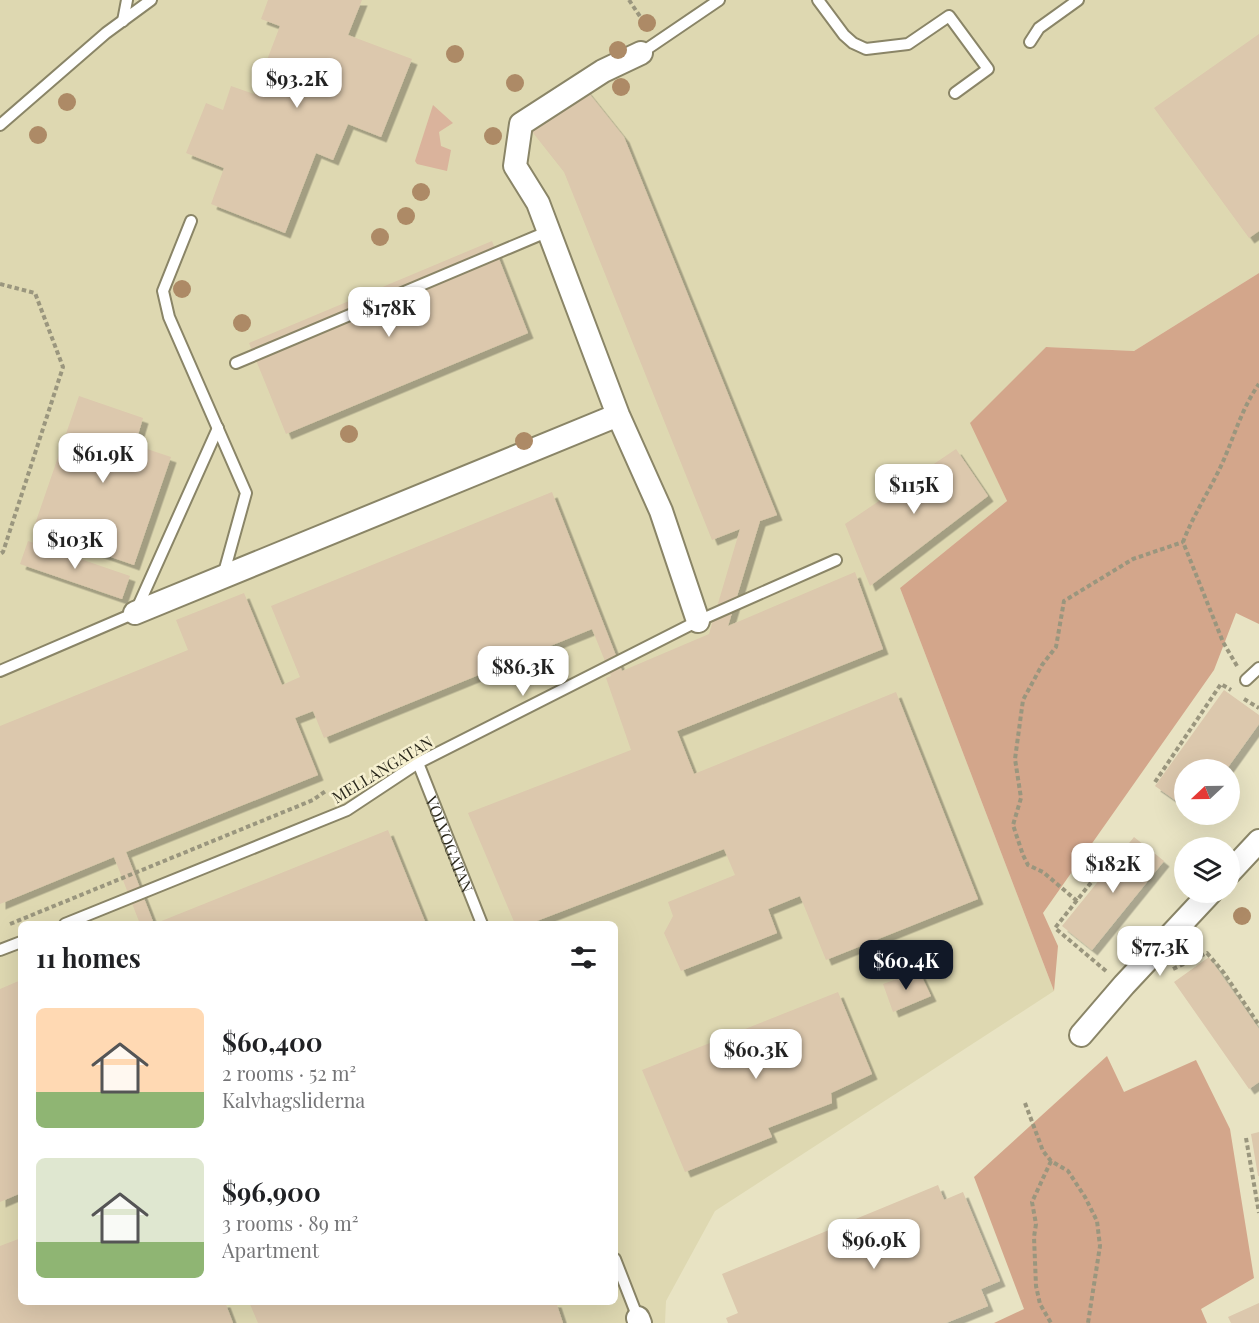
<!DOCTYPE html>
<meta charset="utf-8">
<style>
:root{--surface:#fff;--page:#f2f2f2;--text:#202124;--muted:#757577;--accent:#111827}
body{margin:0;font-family:"Playfair Display",serif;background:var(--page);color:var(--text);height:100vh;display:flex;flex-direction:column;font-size:22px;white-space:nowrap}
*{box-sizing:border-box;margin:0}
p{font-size:20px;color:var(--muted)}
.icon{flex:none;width:33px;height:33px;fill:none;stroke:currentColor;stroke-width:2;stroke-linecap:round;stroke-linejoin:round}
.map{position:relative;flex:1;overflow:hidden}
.panel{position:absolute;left:18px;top:921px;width:600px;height:384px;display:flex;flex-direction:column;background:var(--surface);border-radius:9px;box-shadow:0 6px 24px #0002}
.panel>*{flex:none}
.needle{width:39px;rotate:248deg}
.fabs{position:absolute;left:1174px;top:759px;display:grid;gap:12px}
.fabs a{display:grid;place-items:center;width:66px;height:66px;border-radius:50%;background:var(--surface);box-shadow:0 6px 24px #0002;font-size:30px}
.price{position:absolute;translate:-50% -51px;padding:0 14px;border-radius:12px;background:#fff;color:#222;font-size:20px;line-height:39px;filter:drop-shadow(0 2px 3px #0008)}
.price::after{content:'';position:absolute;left:50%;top:36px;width:18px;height:14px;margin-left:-9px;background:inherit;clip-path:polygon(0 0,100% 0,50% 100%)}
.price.on{background:var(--accent);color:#fff}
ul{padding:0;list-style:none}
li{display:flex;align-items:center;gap:18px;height:150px;padding:0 18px}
li span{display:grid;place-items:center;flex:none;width:168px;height:120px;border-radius:9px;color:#555}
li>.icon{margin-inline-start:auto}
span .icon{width:72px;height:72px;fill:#fffc;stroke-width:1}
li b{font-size:26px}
h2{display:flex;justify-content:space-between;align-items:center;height:72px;padding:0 18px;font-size:26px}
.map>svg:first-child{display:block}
</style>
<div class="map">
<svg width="1259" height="1323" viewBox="0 0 1259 1323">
<defs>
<filter id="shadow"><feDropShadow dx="5.5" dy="5.5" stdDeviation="0" flood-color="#0004"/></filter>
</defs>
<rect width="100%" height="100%" fill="#e8e3c3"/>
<!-- built -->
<path fill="#ded8b1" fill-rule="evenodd" d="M 0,0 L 1259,0 L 1259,273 L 1134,351 L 1046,347 L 971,423 L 1007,501 L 900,588 L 1054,991 L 715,1211 L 666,1301 L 665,1323 L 0,1323 ZM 21,924 L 615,924 L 615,1302 L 21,1302 Z"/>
<!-- green -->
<path fill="#dab39c" d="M 433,105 L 453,123 L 439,132 L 441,146 L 451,150 L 447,171 L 417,164 L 415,161 Z"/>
<!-- forest -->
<path fill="#d3a68b" d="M 1259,273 L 1259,624 L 1236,613 L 1214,670 L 1043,913 L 1058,946 L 1054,991 L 900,588 L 1007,501 L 970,423 L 1046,347 L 1134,351 Z
M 1107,1056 L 1124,1092 L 1196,1060 L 1230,1129 L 1254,1278 L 1201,1309 L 1207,1323 L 994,1323 L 1024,1309 L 974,1177 Z"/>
<!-- building -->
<path fill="#dcc8ad" filter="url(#shadow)" d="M 268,0 L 362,0 L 348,35 L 412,59 L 381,137 L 348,124 L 333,160 L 316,153 L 285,233 L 211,204 L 224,168 L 186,153 L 206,103 L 223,110 L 231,86 L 254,94 L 280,26 L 261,19 Z
M 1259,34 L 1259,231 L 1249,238 L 1154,108 Z
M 584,87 L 624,137 L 777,515 L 760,521 L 728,626 L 855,572 L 883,649 L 677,731 L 694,774 L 896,692 L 978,899 L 826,960 L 800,896 L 768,909 L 777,933 L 681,971 L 664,933 L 673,916 L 668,902 L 735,875 L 724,849 L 529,924 L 515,924 L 468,813 L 631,750 L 606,678 L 611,676 L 592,629 L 324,738 L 313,711 L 295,718 L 318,775 L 126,852 L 154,924 L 388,830 L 426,924 L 140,924 L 114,857 L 0,904 L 0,726 L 188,650 L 176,620 L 244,593 L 282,685 L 300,677 L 271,606 L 552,492 L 622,671 L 709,634 L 740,529 L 712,540 L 564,172 L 530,129 Z
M 492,241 L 528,333 L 286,434 L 249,343 Z
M 79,396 L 143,418 L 135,445 L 171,457 L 134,565 L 33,530 Z
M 956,449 L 988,496 L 870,586 L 845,524 Z
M 28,541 L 130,576 L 122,599 L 20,564 Z
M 1224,690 L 1259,715 L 1259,724 L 1226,770 L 1185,770 L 1185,807 L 1155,786 Z
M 1134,837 L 1164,861 L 1092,950 L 1062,926 Z
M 1209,957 L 1259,1029 L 1259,1082 L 1249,1089 L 1174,982 Z
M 919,971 L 931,996 L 893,1012 L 883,984 Z
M 21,980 L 21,1193 L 0,1202 L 0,989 Z
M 838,992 L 872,1074 L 831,1093 L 832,1103 L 768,1128 L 772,1137 L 685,1172 L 642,1070 Z
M 1259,1132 L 1259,1176 L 1258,1176 L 1251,1134 Z
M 938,1185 L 944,1200 L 963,1192 L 1000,1281 L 981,1289 L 988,1306 L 946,1323 L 728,1323 L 726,1318 L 738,1313 L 722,1274 Z
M 21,1238 L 21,1302 L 225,1302 L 233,1323 L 0,1323 L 0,1246 Z
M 249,1302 L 556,1302 L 563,1323 L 258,1323 Z
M 1259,1303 L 1259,1323 L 1231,1323 L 1228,1317 Z"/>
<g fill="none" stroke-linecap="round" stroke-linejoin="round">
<defs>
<g id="lane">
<path d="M 818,0 L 844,35 L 853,43 L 866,49 L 908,44 L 949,16 L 988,69 L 955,93"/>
<path d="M 123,21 L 127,0"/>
<path d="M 1030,42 L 1039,28 L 1078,0"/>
<path d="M 641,53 L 719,0"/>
<path d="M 0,125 L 106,33 L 151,0"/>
<path d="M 191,221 L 163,291 L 169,317 L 246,493 L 223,576"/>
<path d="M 236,363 L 549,231"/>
<path d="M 0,671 L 135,613 L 218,428"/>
<path d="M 1246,680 L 1259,668"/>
<path id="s1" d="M 418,763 L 482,924"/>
<path d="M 65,924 L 347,810 L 418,763 L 698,621 L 836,560"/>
<path d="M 0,950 L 21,942"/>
<path d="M 615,1259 L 638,1318"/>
</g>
<path id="street" d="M 641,53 L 603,71 L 521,124 L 515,166 L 538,203 L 618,415 L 661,511 L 698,621
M 135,613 L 618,415
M 1230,872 L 1259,841
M 1081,1035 L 1124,985 L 1211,892
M 638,1318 L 640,1323"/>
</defs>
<!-- lane casing -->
<use href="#lane" stroke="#8a8567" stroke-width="14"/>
<!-- street casing -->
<use href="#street" stroke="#8a8567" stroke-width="26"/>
<!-- path -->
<path stroke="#9a967e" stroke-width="4" stroke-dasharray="4.5 3" stroke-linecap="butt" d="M 629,0 L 647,27
M 0,284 L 35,293 L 63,367 L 3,552 L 0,554
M 1237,666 L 1223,642 L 1183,542 C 1192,518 1205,498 1216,476 C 1232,446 1239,412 1259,384
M 1244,699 L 1259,708
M 1155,782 L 1221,684 L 1231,690
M 1077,901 L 1043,872 L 1028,865 L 1023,855 L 1013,825 L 1021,798 L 1015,759 L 1023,700 L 1042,665 L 1056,647 L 1064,601 L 1133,559 L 1183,542
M 10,924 L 313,800 L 327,790
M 1173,969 L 1207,953 L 1224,973 L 1259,1025
M 1106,971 L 1055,928 L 1120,846
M 1025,1103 L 1043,1151 L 1051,1161 L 1068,1171 L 1085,1197 L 1097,1221 L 1100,1246 L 1088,1323
M 1246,1138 L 1259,1213
M 1051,1161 L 1032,1202 L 1036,1224 L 1034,1237 L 1036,1286 L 1040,1304 L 1051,1323"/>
<!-- lane -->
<use href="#lane" stroke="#fff" stroke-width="10"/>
<!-- street -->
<use href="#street" stroke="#fff" stroke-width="22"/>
</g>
<!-- trees -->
<g fill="#ad8a66">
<circle cx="647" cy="23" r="9"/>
<circle cx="618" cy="50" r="9"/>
<circle cx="455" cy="54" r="9"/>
<circle cx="515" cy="83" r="9"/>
<circle cx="621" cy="87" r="9"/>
<circle cx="67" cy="102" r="9"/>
<circle cx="38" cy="135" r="9"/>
<circle cx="493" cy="136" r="9"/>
<circle cx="421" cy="192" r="9"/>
<circle cx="406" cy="216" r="9"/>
<circle cx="380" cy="237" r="9"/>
<circle cx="182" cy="289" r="9"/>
<circle cx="242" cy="323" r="9"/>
<circle cx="349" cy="434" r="9"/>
<circle cx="524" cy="441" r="9"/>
<circle cx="1242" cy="916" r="9"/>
</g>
<g text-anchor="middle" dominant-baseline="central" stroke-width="5" stroke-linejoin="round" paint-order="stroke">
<!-- street labels -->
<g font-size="16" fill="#2a281c" stroke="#f6f0d0">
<text transform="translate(382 769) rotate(-31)">MELLANGATAN</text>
<text stroke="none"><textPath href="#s1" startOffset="87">VOLVOGATAN</textPath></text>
</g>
</g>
</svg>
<div class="fabs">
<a><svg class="needle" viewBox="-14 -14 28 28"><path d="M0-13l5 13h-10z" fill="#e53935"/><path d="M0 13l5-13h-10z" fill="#757577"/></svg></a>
<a><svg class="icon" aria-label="layers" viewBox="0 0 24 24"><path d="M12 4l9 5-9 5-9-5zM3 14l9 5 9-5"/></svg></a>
</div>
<b class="price" style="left:297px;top:109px">$93.2K</b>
<b class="price" style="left:389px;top:338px">$178K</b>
<b class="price" style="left:103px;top:484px">$61.9K</b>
<b class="price" style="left:914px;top:515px">$115K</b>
<b class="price" style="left:75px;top:570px">$103K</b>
<b class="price" style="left:523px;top:697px">$86.3K</b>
<b class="price" style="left:1113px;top:894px">$182K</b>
<b class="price" style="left:1160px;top:977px">$77.3K</b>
<b class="price on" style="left:906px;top:991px">$60.4K</b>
<b class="price" style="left:756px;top:1080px">$60.3K</b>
<b class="price" style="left:874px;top:1270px">$96.9K</b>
<section class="panel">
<h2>11 homes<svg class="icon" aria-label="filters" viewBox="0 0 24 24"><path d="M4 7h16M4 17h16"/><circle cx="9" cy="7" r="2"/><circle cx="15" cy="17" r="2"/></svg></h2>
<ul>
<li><span style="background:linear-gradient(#ffd9b3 70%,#8fb573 0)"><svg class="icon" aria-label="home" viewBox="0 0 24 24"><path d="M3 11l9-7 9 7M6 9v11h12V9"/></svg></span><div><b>$60,400</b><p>2 rooms · 52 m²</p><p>Kalvhagsliderna</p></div></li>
<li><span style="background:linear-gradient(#dfe7d0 70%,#8fb573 0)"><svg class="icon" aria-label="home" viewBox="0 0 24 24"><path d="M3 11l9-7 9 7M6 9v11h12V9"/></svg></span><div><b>$96,900</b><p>3 rooms · 89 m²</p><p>Apartment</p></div></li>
</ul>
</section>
</div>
